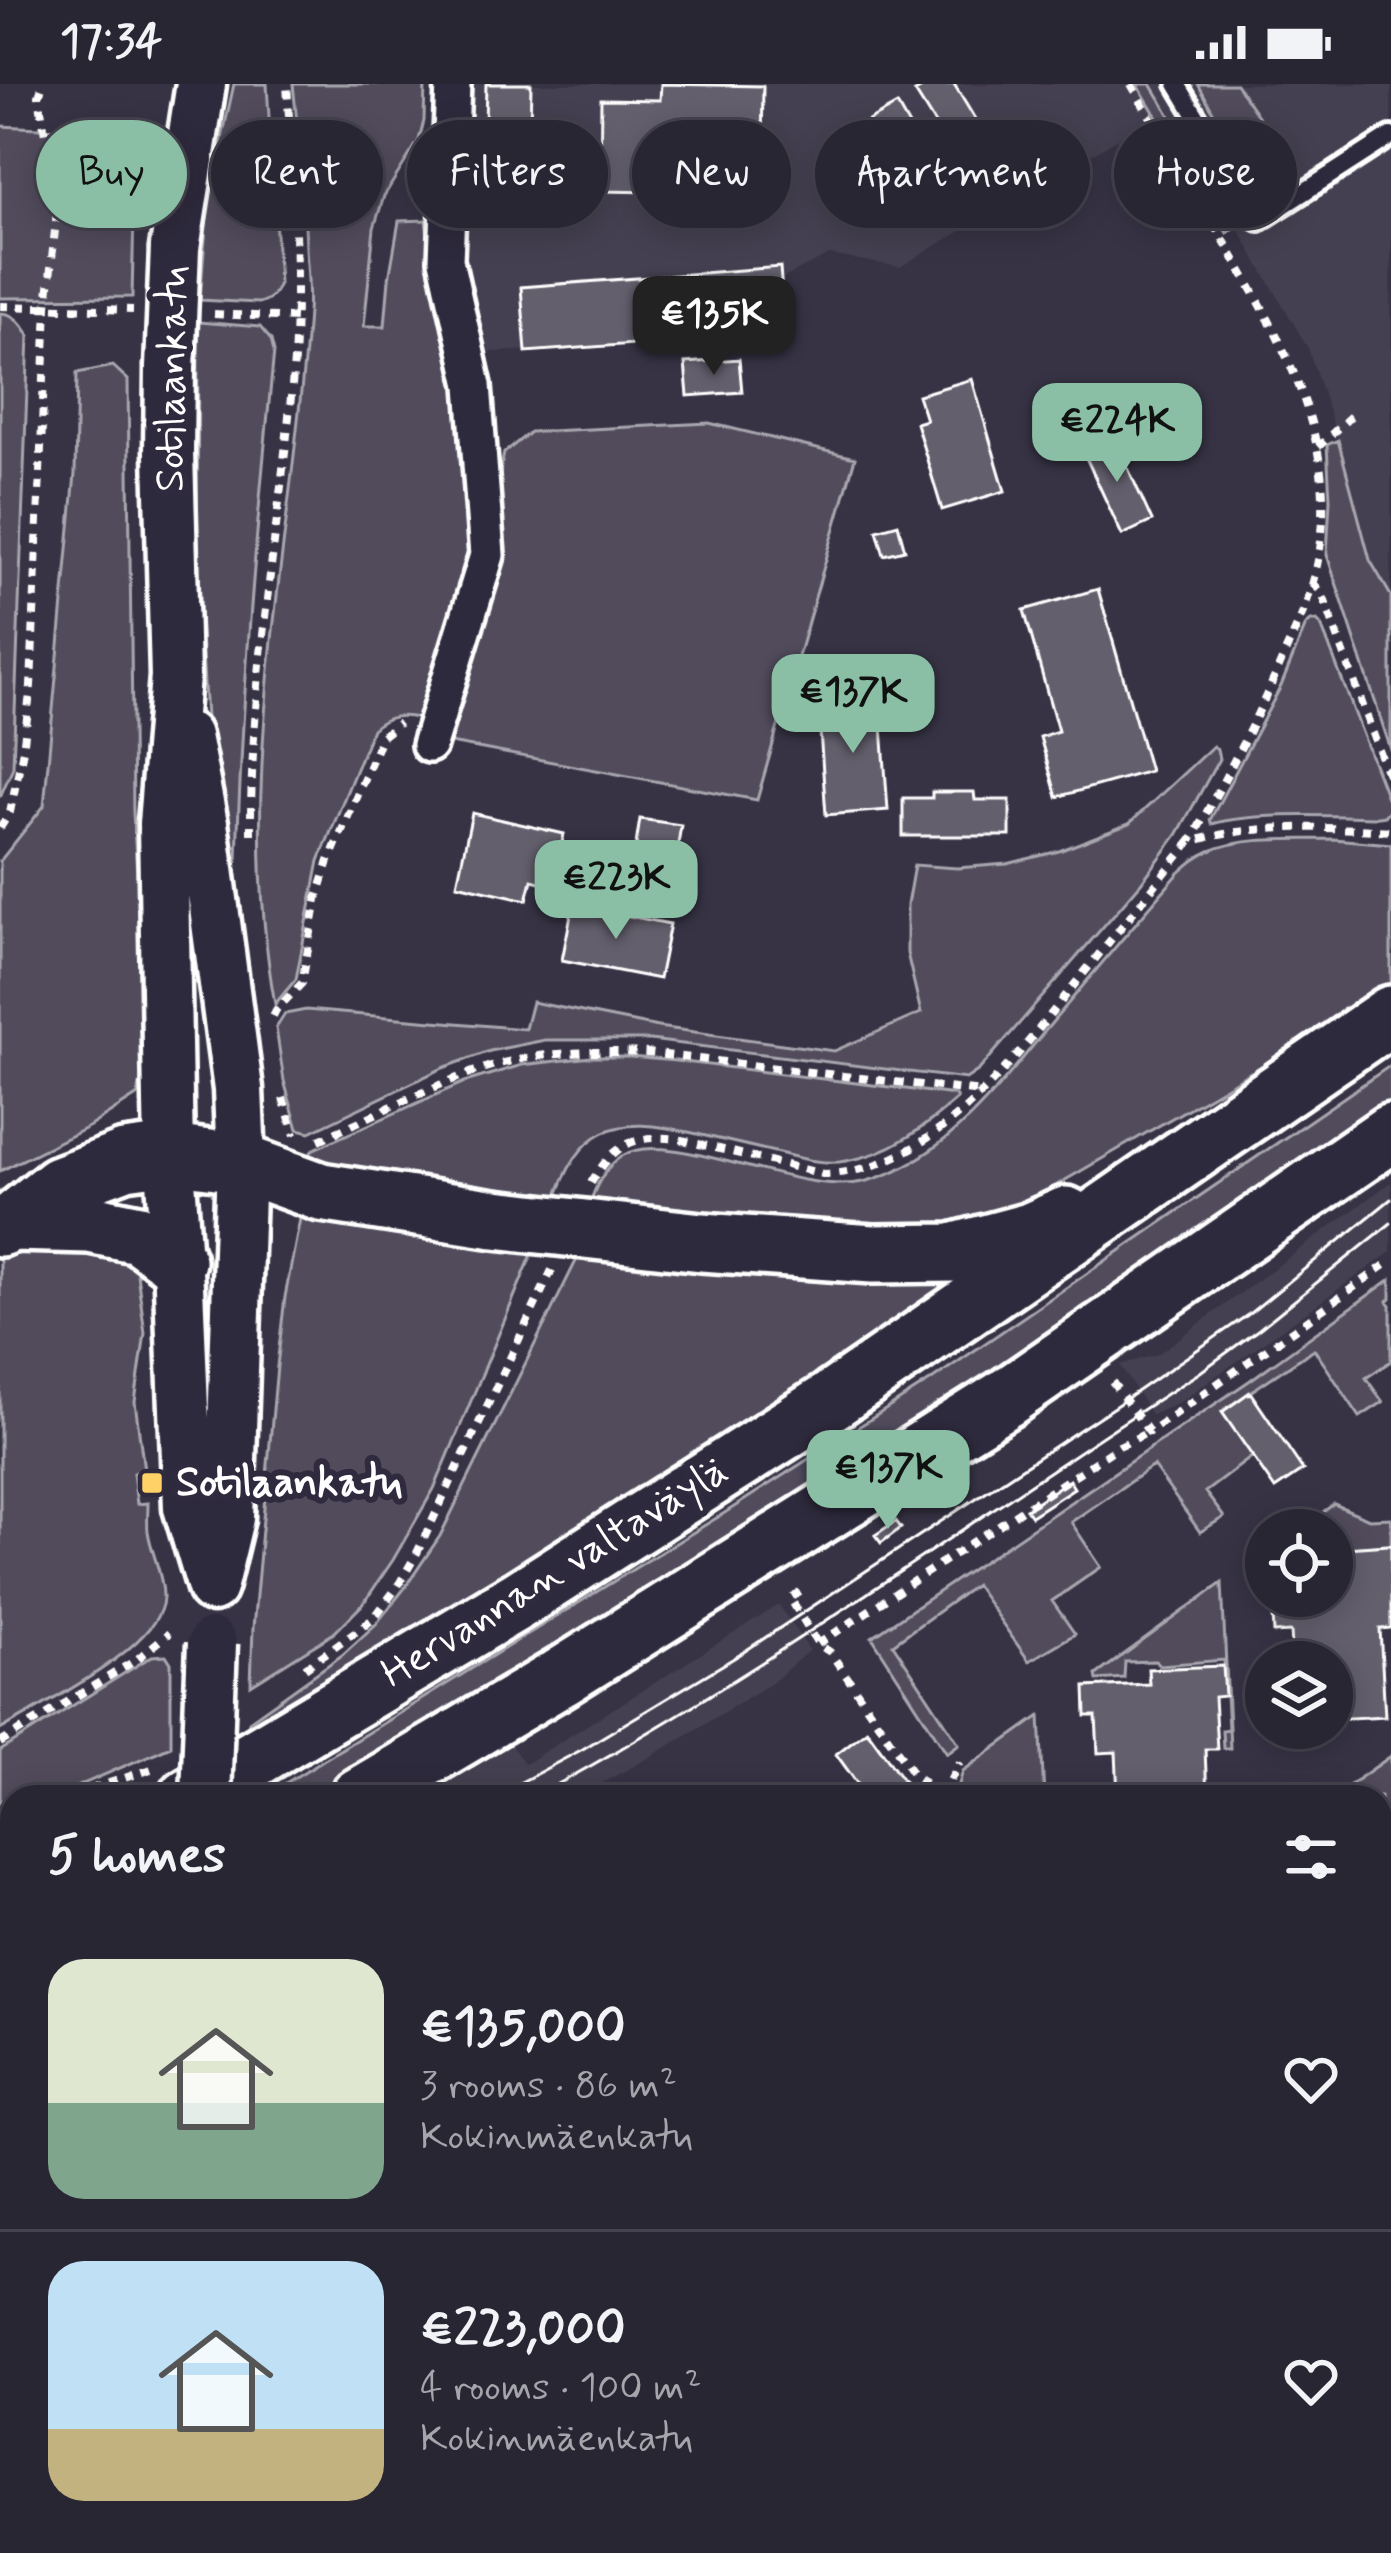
<!DOCTYPE html>
<meta charset="utf-8">
<style>
:root{--surface:#292634;--page:#353240;--text:#f1f3f6;--muted:#a5a5ac;--line:#45434f;--accent:#8abfa5}
body{margin:0;font-family:Mynerve,sans-serif;background:var(--page);color:var(--text);height:100vh;display:flex;flex-direction:column;font-size:45px;white-space:nowrap}
*{box-sizing:border-box;margin:0}
p{font-size:39px;color:var(--muted)}
.icon{flex:none;width:66px;height:66px;fill:none;stroke:currentColor;stroke-width:2;stroke-linecap:round;stroke-linejoin:round}
.map{position:relative;flex:1;overflow:hidden}
.side{position:absolute;left:0px;top:1701px;width:1392px;height:768px;display:flex;flex-direction:column;background:var(--surface);border-radius:36px 36px 0 0;box-shadow:0 6px 30px #0003,0 0 0 3px var(--line)}
.side>*{flex:none}
.hud{position:absolute;left:36px;top:36px;width:1320px;height:108px;display:flex;gap:24px}
.buttons{position:absolute;left:1245px;top:1425px;display:grid;gap:24px}
.buttons a{display:grid;place-items:center;width:108px;height:108px;border-radius:50%;background:var(--surface);box-shadow:0 6px 30px #0003,0 0 0 3px var(--line);font-size:60px}
.price{position:absolute;translate:-50% -102px;padding:0 27px;border-radius:24px;background:var(--accent);color:#111;font-size:39px;line-height:78px;filter:drop-shadow(0 3px 6px #0008)}
.price::after{content:'';position:absolute;left:50%;top:72px;width:36px;height:27px;margin-left:-18px;background:inherit;clip-path:polygon(0 0,100% 0,50% 100%)}
.price.active{background:#222;color:#fff}
ul{padding:0;list-style:none}
li{display:flex;align-items:center;gap:36px;height:300px;padding:0 48px}
li+li{border-top:3px solid var(--line)}
li span{display:grid;place-items:center;flex:none;width:336px;height:240px;border-radius:36px;color:#555}
li>.icon{margin-inline-start:auto}
span .icon{width:144px;height:144px;fill:#fffc;stroke-width:1}
li b{font-size:51px}
h2{display:flex;justify-content:space-between;align-items:center;height:144px;padding:0 48px;font-size:51px}
.tag{padding:0 42px;border-radius:54px;background:var(--surface);box-shadow:0 6px 30px #0003,0 0 0 3px var(--line);font-size:42px;line-height:108px}
.tag.active{background:var(--accent);color:#111}
.status{display:flex;justify-content:space-between;align-items:center;height:84px;padding:0 60px;background:var(--surface);direction:ltr}
.status svg{height:33px;fill:currentColor}
.map>svg:first-child{display:block}
</style>
<div class="status"><b>17:34</b><svg viewBox="0 0 49 12"><path d="M0 12V9h3v3zM5 12V6h3v6zM10 12V3h3v9zM15 12V0h3v12zM26 1h20v11H26zM47 4h2v5h-2z"/></svg></div>
<div class="map">
<svg width="1391" height="2469" viewBox="0 0 1391 2469">
<rect width="100%" height="100%" fill="#373345"/>
<filter id="ink" filterUnits="userSpaceOnUse"><feTurbulence type="fractalNoise" baseFrequency=".00833" numOctaves="2"/><feDisplacementMap in="SourceGraphic" scale="24" xChannelSelector="R" yChannelSelector="G"/><feConvolveMatrix kernelMatrix="1 2 1 2 8 2 1 2 1" color-interpolation-filters="sRGB"/></filter>
<g filter="url(#ink)">
<!-- built -->
<path fill="#444051" d="M 470,0 L 1391,0 L 1391,512 L 1370,476 L 1338,356 L 1308,264 L 1168,25 L 900,183 L 829,171 L 649,261 L 489,268 L 468,187 Z
M 1391,1098 L 1391,1168 L 1181,1317 L 1152,1331 L 1120,1281 L 1158,1270 Z
M 779,1521 L 809,1566 L 773,1598 L 647,1675 L 576,1713 L 426,1713 L 511,1662 L 525,1680 Z"/>
<!-- green -->
<path fill="#514c5c" stroke="#a8a6ae" stroke-width="3" d="M 234,0 L 267,0 L 279,199 C 275,210 270,216 258,219 L 200,216 L 208,118 Z
M 293,0 L 425,0 L 424,37 L 419,56 L 384,112 L 374,144 L 364,242 L 385,242 L 389,195 L 399,137 L 426,136 L 434,198 L 458,288 L 472,464 L 468,498 L 421,635 C 402,630 387,631 372,645 L 319,777 L 296,895 L 275,920 C 233,691 293,457 308,228 C 310,207 307,185 306,164 C 304,109 299,55 293,0 Z
M 1137,0 L 1151,0 L 1237,142 L 1227,149 Z
M 1198,0 L 1236,0 L 1296,87 C 1256,123 1214,27 1198,0 Z
M 0,42 L 136,49 L 132,213 L 0,214 Z
M 0,229 C 14,229 22,240 29,251 L 13,683 L 0,713 Z
M 198,238 L 260,243 L 271,256 L 274,268 C 257,437 242,607 237,777 L 234,782 L 227,784 L 207,651 L 197,483 Z
M 113,282 L 128,296 L 133,728 L 148,959 L 138,1011 L 90,1042 L 0,1087 L 0,777 L 44,722 L 75,390 L 77,289 Z
M 709,339 L 855,374 L 757,716 L 445,658 L 504,369 L 530,348 Z
M 1338,356 L 1370,476 L 1391,512 L 1391,666 L 1327,471 L 1330,415 L 1327,361 Z
M 1311,537 L 1317,537 L 1321,541 L 1391,724 L 1384,732 L 1378,733 C 1331,732 1256,728 1212,740 L 1210,736 L 1281,602 L 1306,541 Z
M 1213,662 L 1217,665 L 1219,675 L 1177,751 L 1141,799 L 979,986 L 966,995 L 650,956 L 545,956 L 490,967 L 443,984 L 310,1048 L 298,1045 L 284,997 L 276,944 L 285,930 L 306,926 L 525,945 L 532,918 L 658,943 L 834,967 L 921,929 L 907,869 L 907,821 L 914,781 L 957,784 L 1007,780 L 1059,767 L 1129,740 Z
M 1333,755 L 1391,760 L 1391,902 L 1318,949 L 1014,1126 L 948,1150 L 588,1125 C 594,1105 603,1084 622,1072 C 668,1042 797,1113 863,1098 C 950,1077 1006,992 1061,928 C 1100,881 1139,835 1179,789 C 1189,780 1198,772 1210,767 C 1244,752 1296,756 1333,755 Z
M 591,973 L 630,973 L 676,977 L 955,1011 L 957,1015 C 924,1044 890,1070 846,1077 C 825,1081 803,1075 783,1070 C 753,1063 723,1056 693,1049 C 614,1030 579,1042 553,1123 L 307,1080 L 312,1066 L 465,998 L 522,981 Z
M 1391,981 L 1391,1024 L 1180,1168 L 551,1573 L 323,1713 L 263,1713 L 723,1430 L 930,1297 Z
M 303,1119 L 535,1163 L 435,1403 L 393,1476 L 363,1520 L 334,1549 L 251,1601 L 253,1544 L 277,1282 L 285,1213 Z
M 46,1162 L 135,1175 L 145,1249 L 135,1318 L 144,1386 L 133,1389 L 137,1420 L 148,1419 C 148,1428 147,1438 148,1447 C 151,1469 163,1489 163,1512 C 165,1561 39,1622 0,1646 L 0,1175 Z
M 581,1167 L 950,1195 L 952,1199 L 951,1205 L 498,1499 L 248,1653 L 249,1637 L 342,1571 L 376,1540 L 404,1505 L 440,1452 Z
M 1391,1195 L 1391,1214 L 1388,1217 L 1391,1221 L 1391,1277 L 1366,1294 L 1383,1318 L 1360,1333 L 1314,1265 L 1222,1327 L 1253,1372 L 1205,1408 L 1224,1433 L 1200,1448 L 1153,1382 L 1071,1438 L 1101,1483 L 1052,1517 L 1075,1550 L 1029,1577 L 975,1501 L 893,1560 L 959,1660 L 947,1669 L 872,1553 L 1249,1297 Z
M 1334,1420 L 1369,1435 L 1391,1434 L 1391,1461 L 1332,1465 L 1332,1446 L 1298,1446 Z
M 1222,1499 L 1230,1664 L 1223,1664 L 1222,1646 L 1228,1645 L 1224,1576 L 1160,1581 L 1155,1577 L 1125,1578 L 1124,1594 L 1097,1596 L 1096,1591 Z
M 166,1571 L 171,1579 L 171,1662 L 53,1713 L 12,1713 L 12,1734 L 0,1740 L 0,1667 L 152,1572 Z
M 1040,1632 L 1044,1713 L 955,1713 L 963,1687 Z
M 1391,1672 L 1391,1823 L 1380,1821 L 1380,1713 L 1333,1713 Z
M 12,2034 L 12,2189 L 10,2196 L 12,2204 L 12,2457 L 139,2457 L 138,2469 L 0,2469 L 0,2041 Z
M 246,2457 L 379,2457 L 385,2469 L 246,2469 Z"/>
<!-- building -->
<path fill="#635f6d" stroke="#fff" stroke-width="3" d="M 486,0 L 531,0 L 528,124 L 483,123 Z
M 661,0 L 763,2 L 761,129 L 656,127 L 656,108 L 600,107 L 601,15 L 660,16 Z
M 929,0 L 954,0 L 984,50 L 953,69 L 915,8 Z
M 897,21 L 931,81 L 902,98 L 868,37 Z
M 780,183 L 785,249 L 526,268 L 521,203 Z
M 739,275 L 742,308 L 688,312 L 685,279 Z
M 972,295 L 1005,407 L 942,426 L 916,339 L 926,336 L 918,311 Z
M 1113,351 L 1152,437 L 1122,451 L 1082,365 Z
M 898,440 L 905,466 L 884,471 L 877,446 Z
M 1098,505 L 1150,687 L 1057,713 L 1040,653 L 1058,647 L 1024,526 Z
M 880,614 L 888,726 L 826,731 L 818,619 Z
M 932,708 L 974,708 L 975,716 L 1010,716 L 1010,752 L 903,752 L 903,714 L 932,714 Z
M 472,729 L 564,750 L 552,801 L 532,796 L 527,816 L 457,800 Z
M 640,735 L 681,741 L 673,792 L 632,786 Z
M 573,821 L 670,840 L 659,895 L 562,876 Z
M 1250,1308 L 1303,1386 L 1275,1405 L 1222,1328 Z
M 1069,1396 L 1074,1404 L 1031,1432 L 1026,1425 Z
M 896,1437 L 901,1444 L 881,1459 L 875,1451 Z
M 1388,1461 L 1391,1461 L 1391,1544 L 1380,1545 L 1385,1632 L 1332,1635 L 1332,1578 L 1293,1578 L 1291,1548 L 1274,1549 L 1272,1512 L 1332,1512 L 1332,1465 Z
M 1223,1582 L 1225,1612 L 1214,1613 L 1217,1665 L 1205,1665 L 1207,1713 L 1118,1713 L 1116,1668 L 1098,1669 L 1096,1632 L 1086,1632 L 1085,1603 L 1149,1600 L 1148,1585 Z
M 867,1646 L 913,1710 L 909,1713 L 867,1713 L 836,1670 Z
M 1380,1860 L 1391,1863 L 1391,1895 L 1380,1893 Z
M 1380,1971 L 1384,1972 L 1381,1986 L 1391,1988 L 1389,2032 L 1380,2030 Z
M 1380,2282 L 1391,2283 L 1391,2401 L 1380,2400 Z
M 463,2457 L 526,2457 L 532,2469 L 469,2469 Z
M 618,2457 L 634,2457 L 640,2469 L 594,2469 Z
M 661,2457 L 733,2457 L 709,2469 L 661,2469 L 656,2460 Z
M 913,2457 L 980,2457 L 977,2469 L 911,2469 Z
M 1053,2457 L 1096,2459 L 1095,2468 L 1109,2469 L 1036,2469 L 1037,2462 L 1053,2464 Z
M 1112,2461 L 1155,2465 L 1155,2469 L 1111,2469 Z"/>
<g fill="none" stroke-linecap="round" stroke-linejoin="round">
<defs>
<path id="service" d="M 1177,0 L 1259,137 L 1391,52"/>
<path id="minor" d="M 429,661 L 487,471 L 474,301 L 446,176 L 453,0
M 1380,2435 L 1391,2437
M 390,2457 L 396,2469"/>
<path id="secondary" d="M 175,164 L 201,0
M 170,284 L 169,369 L 175,592 L 163,740 L 169,1070 L 179,1202 L 188,1423 L 212,1503
M 186,652 L 203,740 L 238,1005 L 241,1079 L 229,1434 L 213,1500
M 170,2469 L 171,2457"/>
<path id="trunk" d="M 13,1138 L 90,1140 L 139,1150 L 176,1177
M 0,1143 L 13,1138 L 59,1101 L 125,1076 L 169,1070 L 241,1079 L 321,1108 L 495,1135 L 702,1158 L 873,1170 L 952,1169 L 1030,1148 L 1066,1132
M 189,1713 L 517,1517 L 831,1317 L 1391,931
M 359,1713 L 560,1594 L 1006,1314 L 1391,1049
M 0,1826 L 12,1819
M 0,1924 L 12,1917"/>
</defs>
<!-- service casing -->
<use href="#service" stroke="#fff" stroke-width="26"/>
<!-- minor casing -->
<use href="#minor" stroke="#fff" stroke-width="42"/>
<!-- secondary casing -->
<use href="#secondary" stroke="#fff" stroke-width="57"/>
<!-- trunk casing -->
<use href="#trunk" stroke="#fff" stroke-width="66"/>
<!-- path -->
<path stroke="#fff" stroke-width="8" stroke-dasharray="9 9" stroke-linecap="butt" d="M 1131,0 C 1160,50 1190,100 1220,150 C 1284,258 1350,370 1312,501 C 1306,524 1295,547 1285,569 C 1258,633 1225,695 1191,757
M 0,222 L 133,226
M 214,230 L 296,234
M 1318,363 L 1355,328
M 1313,499 L 1322,509 L 1391,699
M 0,744 L 10,728 L 23,666 L 31,602 L 47,222 L 57,127 L 39,12 L 43,0
M 251,750 C 250,600 278,451 292,302 C 301,201 293,101 287,0
M 273,932 L 276,926 L 302,899 L 317,815 L 329,777 L 382,652 L 399,639
M 283,1014 L 295,1051
M 319,1056 C 370,1033 421,1007 473,988 C 528,968 590,966 648,969 L 981,1008
M 591,1099 C 614,1060 634,1050 678,1055 L 823,1090 C 933,1089 1016,973 1079,895 C 1116,849 1153,804 1190,758 C 1256,739 1323,743 1391,747
M 1112,1298 L 1149,1348 L 1391,1177
M 800,1508 L 790,1514 L 818,1560 L 830,1568 L 914,1691 L 942,1711
M 818,1560 L 1119,1362 L 1149,1348
M 305,1584 L 374,1534 L 398,1502 L 417,1469 L 552,1186
M 0,1659 L 136,1576 L 169,1549
M 942,1712 L 960,1678
M 75,1713 L 97,1703 L 152,1685
M 1239,1713 L 1253,1704
M 0,1749 L 12,1743
M 1380,1832 L 1391,1834
M 1380,1953 L 1391,1956
M 1380,2139 L 1386,2140 L 1391,2118
M 1380,2255 L 1391,2257
M 236,2469 L 237,2457
M 764,2469 L 789,2457
M 988,2469 L 991,2457
M 1328,2469 L 1330,2457"/>
<!-- service -->
<use href="#service" stroke="#2f2a3d" stroke-width="16"/>
<!-- minor -->
<use href="#minor" stroke="#2f2a3d" stroke-width="33"/>
<!-- secondary -->
<use href="#secondary" stroke="#2f2a3d" stroke-width="48"/>
<!-- trunk -->
<use href="#trunk" stroke="#2f2a3d" stroke-width="57"/>
<!-- tram -->
<path stroke="#fff" stroke-width="3" d="M 493,1713 L 581,1666 L 739,1571 L 1126,1315 L 1249,1230 L 1391,1115
M 534,1713 C 766,1589 978,1430 1199,1289 L 1259,1245 L 1391,1139
M 0,1996 L 12,1989
M 0,2022 L 12,2014"/>
<defs>
<path id="secondary-bridge" d="M 170,284 L 175,164
M 206,1713 L 212,1559"/>
</defs>
<!-- secondary-bridge casing -->
<use href="#secondary-bridge" stroke="#fff" stroke-width="57" stroke-linecap="butt"/>
<!-- secondary-bridge -->
<use href="#secondary-bridge" stroke="#2f2a3d" stroke-width="48"/>
</g>
</g>
<!-- markers -->
<rect fill="#ffd166" stroke="#2f2a3d" stroke-width="4.5" x="140" y="1387" width="24" height="24" rx="6"/>
<g text-anchor="middle" dominant-baseline="central" stroke-width="12" stroke-linejoin="round" paint-order="stroke">
<!-- street labels -->
<g font-size="42" fill="#fff" stroke="#2f2a3d">
<text transform="translate(173 295) rotate(-89)">Sotilaankatu</text>
<text transform="translate(555 1489) rotate(-32)">Hervannan valtaväylä</text>
</g>
<!-- poi labels -->
<g font-size="42" font-weight="bold" fill="#fff" stroke="#2f2a3d" text-anchor="start">
<text x="176" y="1399">Sotilaankatu</text>
</g>
</g>
</svg>
<div class="buttons">
<a><svg class="icon" aria-label="locate" viewBox="0 0 24 24"><circle cx="12" cy="12" r="6"/><path d="M12 2v4M12 18v4M2 12h4M18 12h4"/></svg></a>
<a><svg class="icon" aria-label="layers" viewBox="0 0 24 24"><path d="M12 4l9 5-9 5-9-5zM3 14l9 5 9-5"/></svg></a>
</div>
<b class="price active" style="left:714px;top:294px">€135K</b>
<b class="price" style="left:1117px;top:401px">€224K</b>
<b class="price" style="left:853px;top:672px">€137K</b>
<b class="price" style="left:616px;top:858px">€223K</b>
<b class="price" style="left:888px;top:1448px">€137K</b>
<div class="hud">
<a class="tag active">Buy</a>
<a class="tag">Rent</a>
<a class="tag">Filters</a>
<a class="tag">New</a>
<a class="tag">Apartment</a>
<a class="tag">House</a>
</div>
<section class="side">
<h2>5 homes<svg class="icon" aria-label="filters" viewBox="0 0 24 24"><path d="M4 7h16M4 17h16"/><circle cx="9" cy="7" r="2"/><circle cx="15" cy="17" r="2"/></svg></h2>
<ul>
<li><span style="background:linear-gradient(#dfe7d0 60%,#7fa58c 0)"><svg class="icon" aria-label="home" viewBox="0 0 24 24"><path d="M3 11l9-7 9 7M6 9v11h12V9"/></svg></span><div><b>€135,000</b><p>3 rooms · 86 m²</p><p>Kokinmäenkatu</p></div><svg class="icon" aria-label="heart" viewBox="0 0 24 24"><path d="M12 20l-8-8c-3-5 5-10 8-4 3-6 11-1 8 4z"/></svg></li>
<li><span style="background:linear-gradient(#bfe0f5 70%,#c2b280 0)"><svg class="icon" aria-label="home" viewBox="0 0 24 24"><path d="M3 11l9-7 9 7M6 9v11h12V9"/></svg></span><div><b>€223,000</b><p>4 rooms · 100 m²</p><p>Kokinmäenkatu</p></div><svg class="icon" aria-label="heart" viewBox="0 0 24 24"><path d="M12 20l-8-8c-3-5 5-10 8-4 3-6 11-1 8 4z"/></svg></li>
</ul>
</section>
</div>
